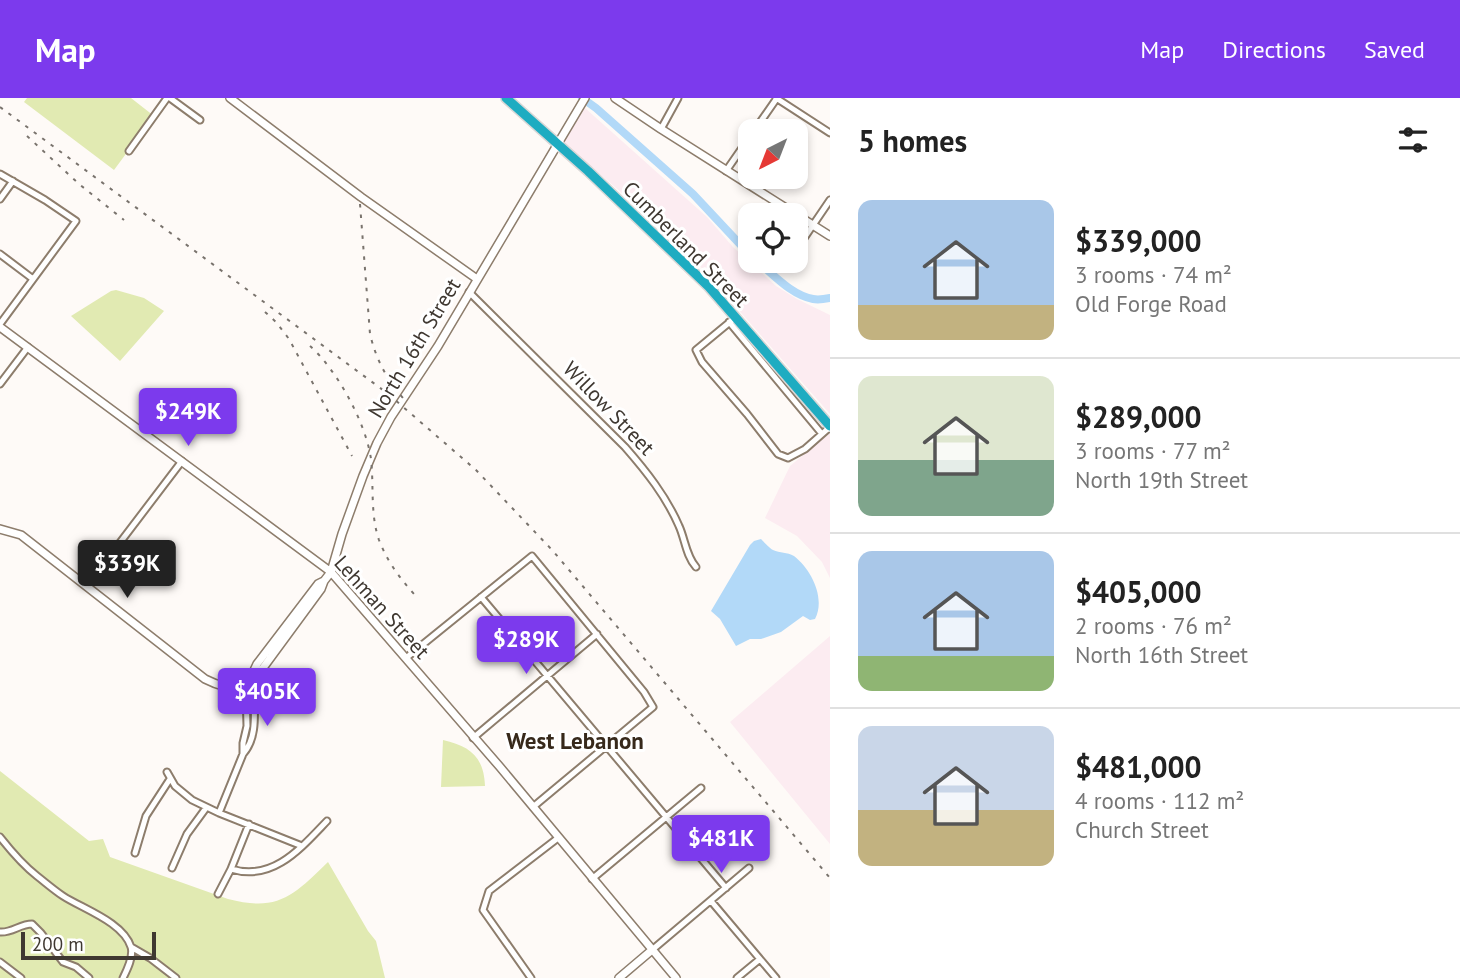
<!DOCTYPE html>
<meta charset="utf-8">
<style>
:root{--surface:#fff;--page:#f6f6f6;--text:#222;--muted:#767676;--line:#e0e0e0;--accent:#7c3aed}
body{margin:0;font-family:"PT Sans",sans-serif;background:var(--page);color:var(--text);height:100vh;display:flex;flex-direction:column;font-size:26px;white-space:nowrap}
*{box-sizing:border-box;margin:0}
p{font-size:23px;color:var(--muted)}
.icon{flex:none;width:38px;height:38px;fill:none;stroke:currentColor;stroke-width:2;stroke-linecap:round;stroke-linejoin:round}
.map{position:relative;flex:1;overflow:hidden}
.side{display:flex;flex-direction:column;background:var(--surface);width:630px}
.side>*{flex:none}
.needle{width:46px;rotate:222deg}
.buttons{position:absolute;left:738px;top:21px;display:grid;gap:14px}
.buttons a{display:grid;place-items:center;width:70px;height:70px;border-radius:14px;background:var(--surface);box-shadow:0 4px 10px #0003;font-size:35px}
.scale{position:absolute;left:21px;bottom:18px;width:135px;box-sizing:border-box;padding-left:7px;border:4px solid #3f3831;border-top:0;font-size:19px;line-height:24px;white-space:nowrap;color:#3f3831;-webkit-text-stroke:5px #fff;paint-order:stroke}
.price{position:absolute;translate:-50% -60px;padding:0 16px;border-radius:7px;background:var(--accent);color:#fff;font-size:23px;line-height:46px;filter:drop-shadow(0 2px 4px #0008)}
.price::after{content:'';position:absolute;left:50%;top:42px;width:21px;height:16px;margin-left:-10px;background:inherit;clip-path:polygon(0 0,100% 0,50% 100%)}
.price.current{background:#222;color:#fff}
ul{padding:0;list-style:none}
li{display:flex;align-items:center;gap:21px;height:175px;padding:0 28px}
li+li{border-top:2px solid var(--line)}
li span{display:grid;place-items:center;flex:none;width:196px;height:140px;border-radius:14px;color:#555}
li>.icon{margin-inline-start:auto}
span .icon{width:84px;height:84px;fill:#fffc;stroke-width:1}
li b{font-size:30px}
h2{display:flex;justify-content:space-between;align-items:center;height:84px;padding:0 28px;font-size:30px}
header{display:flex;align-items:center;gap:42px;box-sizing:border-box;height:98px;padding:0 35px;background:var(--accent);color:#fff}
header strong{font-size:33px}
nav{display:flex;gap:38px;margin-inline-start:auto;font-size:24px}
main{display:flex;flex:1;min-height:0}
.map>svg:first-child{display:block}
</style>
<header>
<strong>Map</strong>
<nav><a>Map</a><a>Directions</a><a>Saved</a></nav>
</header>
<main>
<div class="map">
<svg width="830" height="880" viewBox="0 0 830 880">
<rect width="100%" height="100%" fill="#fefaf7"/>
<!-- commercial -->
<path fill="#fcecf1" d="M 585,10 L 707,119 L 733,149 L 776,188 L 797,201 L 830,217 L 830,316 L 699,167 L 670,137 L 563,44 Z
M 830,335 L 830,480 L 822,464 L 797,438 L 765,420 L 790,368 Z
M 830,538 L 830,746 L 730,624 Z"/>
<!-- green -->
<path fill="#e1eab2" d="M 27,0 L 131,0 L 154,18 L 114,72 L 24,4 Z
M 116,192 L 144,200 L 164,213 L 120,263 L 71,218 L 111,193 Z
M 443,642 C 470,648 484,659 485,688 L 441,689 Z
M 0,673 L 89,743 L 103,741 L 110,759 L 228,801 C 278,814 293,798 328,764 L 368,833 L 376,843 L 385,880 L 0,880 Z"/>
<!-- water -->
<path fill="#b2d9f8" d="M 761,441 C 764,444 769,450 773,452 C 780,455 787,454 794,458 C 811,471 826,500 815,521 L 810,522 L 803,518 L 781,534 L 761,541 L 750,541 L 736,548 L 720,521 L 711,513 L 750,447 L 754,443 Z"/>
<g fill="none" stroke-linecap="round" stroke-linejoin="round">
<!-- river -->
<path stroke="#b2d9f8" stroke-width="8" d="M 582,0 L 596,10 L 693,96 L 751,158
M 757,163 C 773,176 791,197 813,201 C 818,202 825,201 830,200"/>
<defs>
<path id="street" d="M 170,0 L 200,22
M 776,0 L 830,35
M 661,31 L 678,0
M 754,33 L 777,0
M 129,53 L 167,0
M 726,73 L 751,37
M 0,76 L 45,102 L 76,123 L 0,226
M 0,101 L 13,83
M 796,152 L 830,102
M 0,156 L 33,181
M 469,194 L 625,349 C 646,373 666,398 679,428 C 685,441 686,458 696,469
M 736,219 L 696,252 L 702,264 L 747,316 L 778,356 L 788,360 L 805,351 L 830,329
M 729,224 L 822,336
M 0,286 L 28,249
M 87,488 L 182,363
M 481,499 L 726,790
M 406,560 L 532,458 L 644,594 L 653,609 L 533,709
M 473,640 L 597,536
M 243,656 L 243,645 L 247,628 L 246,593
M 167,674 L 175,688 L 192,702 L 219,715 L 302,748
M 219,715 L 243,656 C 258,639 254,614 254,593
M 249,726 L 231,771 C 273,784 301,750 327,723
M 0,739 C 11,753 23,767 37,778 C 46,785 54,792 63,798 C 83,811 123,824 131,849 C 134,858 127,872 123,880
M 135,755 L 146,718 L 170,681
M 172,770 L 187,736 L 206,710
M 592,781 L 701,690
M 218,796 L 231,771
M 711,803 L 776,880
M 0,834 C 12,835 20,826 32,826 L 41,835 L 63,864 L 76,869 L 89,880
M 131,849 L 150,860 L 176,880
M 652,852 L 749,770
M 0,864 L 21,880
M 531,880 L 483,812 L 489,793 L 558,740
M 737,880 L 760,861"/>
<path id="secondary" d="M 230,0 L 361,99 L 477,181
M 615,0 L 661,31 L 830,138
M 0,229 L 331,474 L 500,669 L 676,880
M 0,431 L 21,437 L 205,581 C 220,589 237,592 254,593 L 260,574 L 321,491 L 324,483
M 246,593 L 250,581 L 257,566 L 318,486 L 324,483 L 331,474 L 342,436 L 363,378 L 377,345 L 391,319 L 438,248 L 585,0
M 619,880 L 652,852"/>
<path id="highway" d="M 506,0 L 588,73 L 709,189 L 830,328"/>
</defs>
<!-- street casing -->
<use href="#street" stroke="#8d7d6c" stroke-width="9"/>
<!-- secondary casing -->
<use href="#secondary" stroke="#8d7d6c" stroke-width="10"/>
<!-- highway casing -->
<use href="#highway" stroke="#d9d7d6" stroke-width="12"/>
<!-- street -->
<use href="#street" stroke="#fff" stroke-width="5"/>
<!-- secondary -->
<use href="#secondary" stroke="#fff" stroke-width="7"/>
<!-- highway -->
<use href="#highway" stroke="#1eacc1" stroke-width="9"/>
<!-- rail -->
<path stroke="#79736d" stroke-width="2" stroke-dasharray="3.5 7" stroke-linecap="butt" d="M 0,9 L 387,295 L 476,372 L 553,453 L 830,780
M 27,38 L 79,86 L 124,122
M 360,106 L 370,236 C 376,261 386,280 403,300
M 265,214 L 276,224 L 289,241 L 352,358
M 310,248 C 337,272 366,325 371,361 C 374,387 370,416 379,442 C 387,463 399,479 414,496"/>
</g>
<g text-anchor="middle" dominant-baseline="central" stroke-width="6" stroke-linejoin="round" paint-order="stroke">
<!-- street labels -->
<g font-size="21" fill="#3f3831" stroke="#fff">
<text transform="translate(686 146) rotate(45)">Cumberland Street</text>
<text transform="translate(414 250) rotate(-59)">North 16th Street</text>
<text transform="translate(609 310) rotate(46)">Willow Street</text>
<text transform="translate(382 509) rotate(48)">Lehman Street</text>
</g>
<!-- neighbourhood labels -->
<g font-size="23" font-weight="bold" fill="#37291b" stroke="#fff">
<text x="575" y="642">West Lebanon</text>
</g>
</g>
</svg>
<div class="buttons">
<a><svg class="needle" viewBox="-14 -14 28 28"><path d="M0-13l5 13h-10z" fill="#e53935"/><path d="M0 13l5-13h-10z" fill="#767676"/></svg></a>
<a><svg class="icon" aria-label="locate" viewBox="0 0 24 24"><circle cx="12" cy="12" r="6"/><path d="M12 2v4M12 18v4M2 12h4M18 12h4"/></svg></a>
</div>
<div class="scale">200 m</div>
<b class="price" style="left:188px;top:350px">$249K</b>
<b class="price current" style="left:127px;top:502px">$339K</b>
<b class="price" style="left:526px;top:578px">$289K</b>
<b class="price" style="left:267px;top:630px">$405K</b>
<b class="price" style="left:721px;top:777px">$481K</b>
</div>
<section class="side">
<h2>5 homes<svg class="icon" aria-label="filters" viewBox="0 0 24 24"><path d="M4 7h16M4 17h16"/><circle cx="9" cy="7" r="2"/><circle cx="15" cy="17" r="2"/></svg></h2>
<ul>
<li><span style="background:linear-gradient(#a9c7e8 75%,#c2b280 0)"><svg class="icon" aria-label="home" viewBox="0 0 24 24"><path d="M3 11l9-7 9 7M6 9v11h12V9"/></svg></span><div><b>$339,000</b><p>3 rooms · 74 m²</p><p>Old Forge Road</p></div></li>
<li><span style="background:linear-gradient(#dfe7d0 60%,#7fa58c 0)"><svg class="icon" aria-label="home" viewBox="0 0 24 24"><path d="M3 11l9-7 9 7M6 9v11h12V9"/></svg></span><div><b>$289,000</b><p>3 rooms · 77 m²</p><p>North 19th Street</p></div></li>
<li><span style="background:linear-gradient(#a9c7e8 75%,#8fb573 0)"><svg class="icon" aria-label="home" viewBox="0 0 24 24"><path d="M3 11l9-7 9 7M6 9v11h12V9"/></svg></span><div><b>$405,000</b><p>2 rooms · 76 m²</p><p>North 16th Street</p></div></li>
<li><span style="background:linear-gradient(#c9d6e8 60%,#c2b280 0)"><svg class="icon" aria-label="home" viewBox="0 0 24 24"><path d="M3 11l9-7 9 7M6 9v11h12V9"/></svg></span><div><b>$481,000</b><p>4 rooms · 112 m²</p><p>Church Street</p></div></li>
</ul>
</section>
</main>
